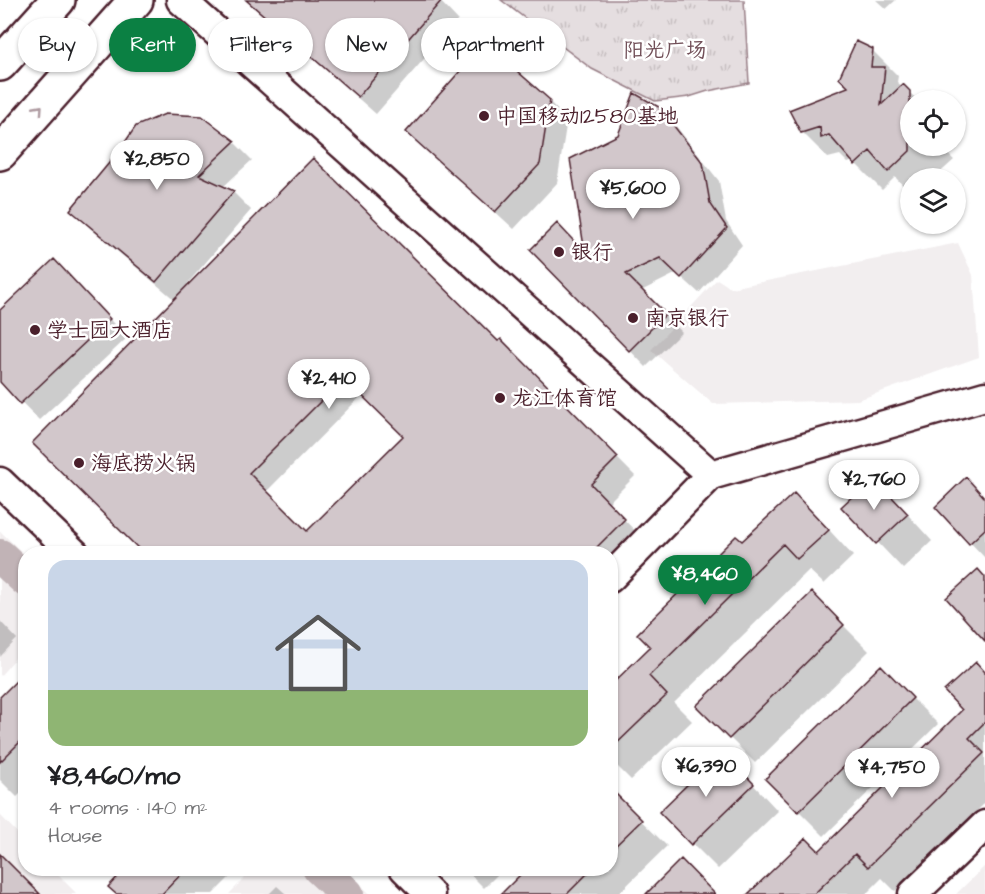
<!DOCTYPE html>
<meta charset="utf-8">
<style>
:root{--surface:#fff;--page:#f6f6f6;--text:#202124;--muted:#757577;--line:#e0e0e0;--accent:#0b8043}
body{margin:0;font-family:"Architects Daughter","LXGW WenKai TC",sans-serif;background:var(--page);color:var(--text);height:100vh;display:flex;flex-direction:column;font-size:22px;white-space:nowrap}
*{box-sizing:border-box;margin:0}
p{font-size:20px;color:var(--muted)}
.icon{flex:none;width:33px;height:33px;fill:none;stroke:currentColor;stroke-width:2;stroke-linecap:round;stroke-linejoin:round}
.map{position:relative;flex:1;overflow:hidden}
.details{position:absolute;left:18px;top:546px;width:600px;height:330px;display:flex;flex-direction:column;background:var(--surface);border-radius:24px;box-shadow:0 2px 4px #0004}
.details>*{flex:none}
.hud{position:absolute;left:18px;top:18px;width:600px;height:54px;display:flex;gap:12px}
.fabs{position:absolute;left:900px;top:90px;display:grid;gap:12px}
.fabs a{display:grid;place-items:center;width:66px;height:66px;border-radius:50%;background:var(--surface);box-shadow:0 2px 4px #0004;font-size:30px}
.price{position:absolute;translate:-50% -51px;padding:0 14px;border-radius:21px;background:#fff;color:#222;font-size:20px;line-height:39px;filter:drop-shadow(0 2px 3px #0008)}
.price::after{content:'';position:absolute;left:50%;top:36px;width:18px;height:14px;margin-left:-9px;background:inherit;clip-path:polygon(0 0,100% 0,50% 100%)}
.price.selected{background:var(--accent);color:#fff}
ul{padding:0;list-style:none}
li{display:grid;align-content:center;gap:12px;height:318px;padding:0 30px}
li+li{border-top:2px solid var(--line)}
li span{display:grid;place-items:center;height:186px;border-radius:18px;color:#555}
li>.icon{margin-inline-start:auto}
span .icon{width:108px;height:108px;fill:#fffc;stroke-width:1}
li b{font-size:26px}
.chip{padding:0 21px;border-radius:27px;background:var(--surface);box-shadow:0 2px 4px #0004;font-size:21px;line-height:54px}
.chip.selected{background:var(--accent);color:#fff}
.map>svg:first-child{display:block}
</style>
<div class="map">
<svg width="985" height="894" viewBox="0 0 985 894">
<defs>
<pattern id="park-tufts" width="24" height="20" patternUnits="userSpaceOnUse" patternTransform="scale(1.5)"><rect width="24" height="20" fill="#e5dee0"/><path d="M3 7l-1-3M5 7V3M7 7l1-3M15 17l-1-3M17 17v-4M19 17l1-3" fill="none" stroke="#c6bec0"/></pattern>
</defs>
<rect width="100%" height="100%" fill="#fff"/>
<filter id="ink" filterUnits="userSpaceOnUse"><feTurbulence type="fractalNoise" baseFrequency=".0167" numOctaves="2"/><feDisplacementMap in="SourceGraphic" scale="12" xChannelSelector="R" yChannelSelector="G"/><feConvolveMatrix kernelMatrix="1 2 1 2 8 2 1 2 1" color-interpolation-filters="sRGB"/></filter>
<g filter="url(#ink)">
<!-- built -->
<path fill="#f2eeef" d="M 958,243 L 973,275 L 979,357 L 858,400 L 713,404 L 651,350 L 717,279 L 731,288 Z
M 0,531 L 25,555 L 26,646 L 0,676 Z
M 0,815 L 25,841 L 26,868 L 52,869 L 77,894 L 0,894 Z
M 985,866 L 985,894 L 956,894 Z
M 255,868 L 345,869 L 370,894 L 229,894 Z"/>
<!-- park -->
<path fill="url(#park-tufts)" stroke="#987e86" stroke-width="1.5" d="M 501,0 L 744,0 L 749,83 L 708,91 L 689,97 L 655,101 L 592,69 Z"/>
<!-- shadow -->
<path fill="#0003" fill-rule="evenodd" d="M 246,0 L 439,0 L 458,20 L 376,114 Z
M 876,0 L 896,0 L 886,9 Z
M 872,50 L 898,76 L 897,82 L 918,100 L 910,100 L 910,146 L 939,146 L 954,160 L 934,178 L 910,178 L 910,193 L 895,177 L 882,190 L 853,161 L 848,163 L 840,155 L 828,158 L 802,132 L 851,88 Z
M 549,101 L 567,120 L 557,183 L 514,229 L 408,132 Z
M 658,108 L 675,125 L 719,181 L 726,221 L 742,245 L 699,293 L 677,273 L 641,291 L 682,332 L 646,367 L 533,250 L 588,256 L 619,136 Z
M 202,117 L 234,142 L 252,160 L 223,187 L 233,192 L 251,210 L 187,284 L 498,344 L 501,341 L 635,476 L 608,503 L 642,538 L 610,569 L 610,554 L 146,554 L 175,300 L 90,228 L 72,210 ZM 363,394 L 405,436 L 307,533 L 266,492 Z
M 72,279 L 127,338 L 39,420 L 0,380 L 0,312 Z
M 985,498 L 985,558 L 937,507 Z
M 899,505 L 932,541 L 903,569 L 844,507 Z
M 820,520 L 853,556 L 824,584 L 809,570 L 674,703 L 692,721 L 631,780 L 613,762 L 610,764 L 610,688 L 652,647 L 742,543 Z
M 812,594 L 869,651 L 755,763 L 698,706 Z
M 0,621 L 17,639 L 0,657 Z
M 881,667 L 938,724 L 824,836 L 767,779 Z
M 985,673 L 985,803 L 895,891 L 882,878 L 866,894 L 750,894 L 819,853 L 964,710 Z
M 26,674 L 26,788 L 17,797 L 0,780 L 0,699 Z
M 748,779 L 778,811 L 718,869 L 661,812 Z
M 610,790 L 667,846 L 618,894 L 504,894 L 529,868 L 610,868 Z
M 128,868 L 228,868 L 226,871 L 230,877 L 213,894 L 118,894 Z
M 464,868 L 504,868 L 484,888 Z
M 277,886 L 286,894 L 269,894 Z"/>
<g fill="none" stroke-linecap="round" stroke-linejoin="round">
<!-- river -->
<path stroke="#c1b3b6" stroke-width="34" d="M 0,556 L 26,580
M 319,868 L 347,894"/>
</g>
<!-- building -->
<path fill="#d2c7cb" stroke="#4a1f2b" stroke-width="1.5" fill-rule="evenodd" d="M 246,0 L 442,0 L 358,97 Z
M 856,41 L 873,49 L 871,67 L 885,67 L 881,105 L 903,84 L 910,91 L 910,151 L 888,172 L 870,151 L 855,165 L 829,135 L 821,138 L 820,127 L 801,133 L 789,110 L 848,87 L 839,78 Z
M 485,43 L 550,100 L 540,164 L 495,212 L 406,132 Z
M 634,93 L 659,107 L 703,163 L 710,203 L 727,228 L 681,278 L 660,258 L 626,274 L 666,314 L 629,351 L 530,250 L 557,223 L 585,253 L 570,159 L 618,135 Z
M 165,114 L 202,116 L 235,141 L 199,175 L 234,191 L 156,282 L 70,210 L 119,151 L 136,126 Z
M 313,158 L 498,341 L 501,339 L 618,457 L 591,484 L 625,519 L 590,554 L 144,554 L 32,443 ZM 344,378 L 403,436 L 307,531 L 249,473 Z
M 54,259 L 110,319 L 20,404 L 0,382 L 0,310 Z
M 873,477 L 908,514 L 876,544 L 841,507 Z
M 966,477 L 985,498 L 985,529 L 969,544 L 935,507 Z
M 794,493 L 829,530 L 797,559 L 783,544 L 649,676 L 667,695 L 610,750 L 610,686 L 650,647 L 637,634 L 736,536 L 742,541 Z
M 978,569 L 985,577 L 985,641 L 946,598 Z
M 812,592 L 844,625 L 729,739 L 696,706 Z
M 976,662 L 985,672 L 985,722 L 969,738 L 984,753 L 868,867 L 855,854 L 814,894 L 748,894 L 806,838 L 819,851 L 962,710 L 944,691 Z
M 881,665 L 913,698 L 798,812 L 765,779 Z
M 26,671 L 26,736 L 0,762 L 0,697 Z
M 722,751 L 754,784 L 691,845 L 659,812 Z
M 610,788 L 642,820 L 610,851 Z
M 0,854 L 40,894 L 0,894 Z
M 681,859 L 715,894 L 646,894 Z
M 126,868 L 187,868 L 162,894 L 116,894 L 108,887 Z
M 527,868 L 593,868 L 567,894 L 501,894 Z"/>
<g fill="none" stroke-linecap="round" stroke-linejoin="round">
<defs>
<path id="secondary" d="M 181,0 L 711,475
M 0,482 L 75,554
M 610,578 L 711,475 L 985,396
M 404,868 L 430,894
M 913,894 L 985,825"/>
<path id="primary" d="M 0,64 L 58,0
M 0,153 L 136,0"/>
</defs>
<!-- secondary casing -->
<use href="#secondary" stroke="#4a1f2b" stroke-width="33"/>
<!-- primary casing -->
<use href="#primary" stroke="#4a1f2b" stroke-width="38"/>
<!-- secondary -->
<use href="#secondary" stroke="#fff" stroke-width="28"/>
<!-- primary -->
<use href="#primary" stroke="#fff" stroke-width="33"/>
</g>
<!-- one-way arrows -->
<defs><path id="oneway-chevron" d="M-2-3.5L2.5 0L-2 3.5" fill="none" stroke-width="1.6" stroke-linecap="round" stroke-linejoin="round" transform="scale(1.5)"/></defs>
<use stroke="#ae9aa0" href="#oneway-chevron" transform="translate(39 109) rotate(-48)"/>
</g>
<!-- markers -->
<g fill="#4a1f2b" stroke="#fff" stroke-width="2">
<circle cx="484" cy="116" r="6"/>
<circle cx="559" cy="252" r="6"/>
<circle cx="633" cy="318" r="6"/>
<circle cx="35" cy="330" r="6"/>
<circle cx="500" cy="398" r="6"/>
<circle cx="79" cy="463" r="6"/>
</g>
<g text-anchor="middle" dominant-baseline="central" stroke-width="5" stroke-linejoin="round" paint-order="stroke">
<!-- park labels -->
<g font-size="21" fill="#714f58" stroke="#fff">
<text x="665" y="50">阳光广场</text>
</g>
<!-- poi labels -->
<g font-size="21" fill="#4a1f2b" stroke="#fff" text-anchor="start">
<text x="496" y="116">中国移动12580基地</text>
<text x="571" y="252">银行</text>
<text x="645" y="318">南京银行</text>
<text x="47" y="330">学士园大酒店</text>
<text x="512" y="398">龙江体育馆</text>
<text x="91" y="463">海底捞火锅</text>
</g>
</g>
</svg>
<div class="fabs">
<a><svg class="icon" aria-label="locate" viewBox="0 0 24 24"><circle cx="12" cy="12" r="6"/><path d="M12 2v4M12 18v4M2 12h4M18 12h4"/></svg></a>
<a><svg class="icon" aria-label="layers" viewBox="0 0 24 24"><path d="M12 4l9 5-9 5-9-5zM3 14l9 5 9-5"/></svg></a>
</div>
<b class="price" style="left:157px;top:191px">¥2,850</b>
<b class="price" style="left:633px;top:220px">¥5,600</b>
<b class="price" style="left:329px;top:410px">¥2,410</b>
<b class="price" style="left:874px;top:511px">¥2,760</b>
<b class="price selected" style="left:705px;top:606px">¥8,460</b>
<b class="price" style="left:706px;top:798px">¥6,390</b>
<b class="price" style="left:892px;top:799px">¥4,750</b>
<div class="hud">
<a class="chip">Buy</a>
<a class="chip selected">Rent</a>
<a class="chip">Filters</a>
<a class="chip">New</a>
<a class="chip">Apartment</a>
</div>
<section class="details">
<ul>
<li><span style="background:linear-gradient(#c9d6e8 70%,#8fb573 0)"><svg class="icon" aria-label="home" viewBox="0 0 24 24"><path d="M3 11l9-7 9 7M6 9v11h12V9"/></svg></span><div><b>¥8,460/mo</b><p>4 rooms · 140 m²</p><p>House</p></div></li>
</ul>
</section>
</div>
